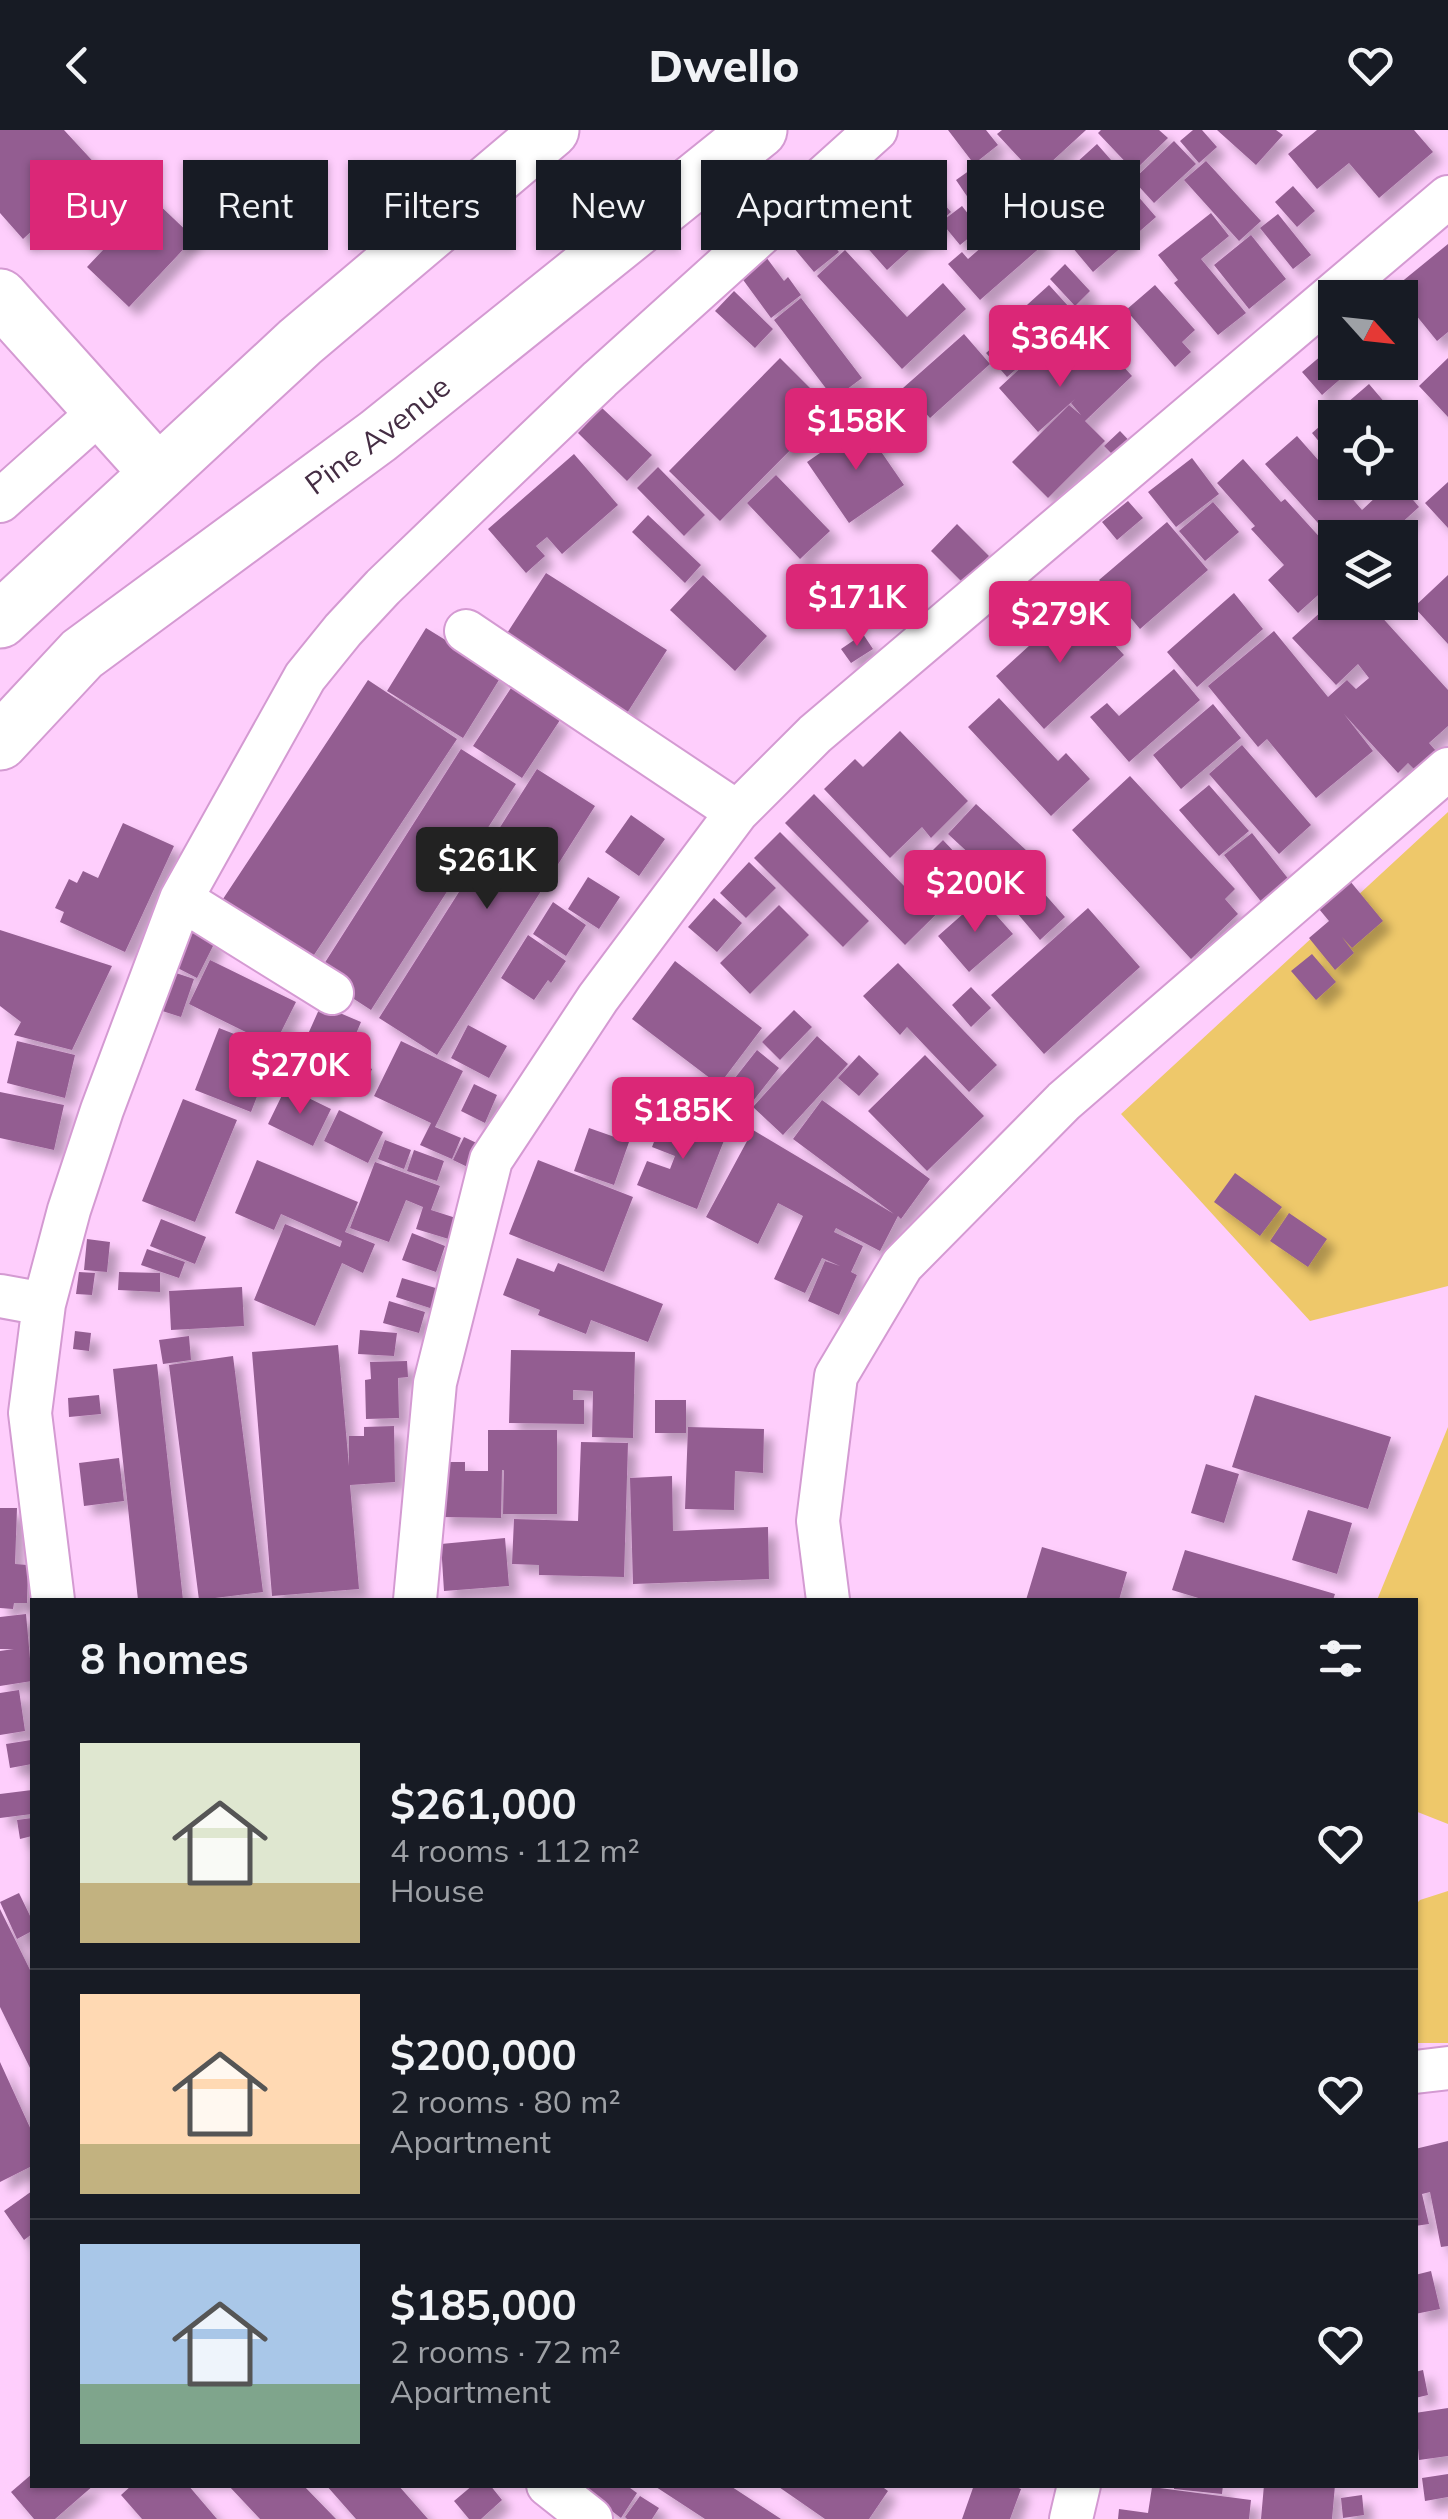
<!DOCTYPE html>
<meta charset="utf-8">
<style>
:root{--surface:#171b24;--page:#242831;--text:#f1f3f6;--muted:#9ea1a6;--line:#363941;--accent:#db2777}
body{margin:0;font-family:Mulish,sans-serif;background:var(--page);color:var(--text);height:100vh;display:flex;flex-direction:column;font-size:38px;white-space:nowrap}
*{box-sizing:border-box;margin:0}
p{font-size:32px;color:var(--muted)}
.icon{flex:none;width:55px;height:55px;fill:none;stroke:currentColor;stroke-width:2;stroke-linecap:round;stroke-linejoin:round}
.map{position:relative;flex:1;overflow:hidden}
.panel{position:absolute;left:30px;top:1468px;width:1388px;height:890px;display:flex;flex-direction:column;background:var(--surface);border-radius:0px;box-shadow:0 2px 8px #0004}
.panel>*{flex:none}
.banner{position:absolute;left:30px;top:30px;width:1390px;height:90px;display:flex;gap:20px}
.needle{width:65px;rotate:117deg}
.buttons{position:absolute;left:1318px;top:150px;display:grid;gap:20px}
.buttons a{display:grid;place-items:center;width:100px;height:100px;border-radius:0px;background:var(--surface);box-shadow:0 2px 8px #0004;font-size:50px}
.price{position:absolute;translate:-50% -85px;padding:0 22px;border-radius:10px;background:var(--accent);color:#fff;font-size:32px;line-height:65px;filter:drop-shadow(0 2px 5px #0008)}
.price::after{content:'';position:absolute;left:50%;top:60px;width:30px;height:22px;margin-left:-15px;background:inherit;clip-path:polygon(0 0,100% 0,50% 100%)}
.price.selected{background:#222;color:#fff}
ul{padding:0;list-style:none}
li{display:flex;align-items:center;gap:30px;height:250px;padding:0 50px}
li+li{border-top:2px solid var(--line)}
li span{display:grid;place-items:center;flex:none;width:280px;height:200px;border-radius:0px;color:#555}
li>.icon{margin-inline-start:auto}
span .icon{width:120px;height:120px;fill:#fffc;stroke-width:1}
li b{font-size:42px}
h2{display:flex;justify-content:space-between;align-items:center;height:120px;padding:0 50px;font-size:42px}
.pill{padding:0 35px;border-radius:0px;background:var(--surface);box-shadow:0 2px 8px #0004;font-size:35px;line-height:90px}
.pill.selected{background:var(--accent);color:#fff}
header{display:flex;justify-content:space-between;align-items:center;height:130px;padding:0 50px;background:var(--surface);font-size:45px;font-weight:800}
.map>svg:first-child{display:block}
</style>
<header><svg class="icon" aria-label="back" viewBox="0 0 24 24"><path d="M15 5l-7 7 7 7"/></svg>Dwello<svg class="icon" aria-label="heart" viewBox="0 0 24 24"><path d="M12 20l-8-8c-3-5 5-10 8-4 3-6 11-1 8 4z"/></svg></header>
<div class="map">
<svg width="1448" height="2389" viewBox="0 0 1448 2389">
<defs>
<filter id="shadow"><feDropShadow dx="9" dy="9" stdDeviation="5" flood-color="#0004"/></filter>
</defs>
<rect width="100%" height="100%" fill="#fecefc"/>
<!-- green -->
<path fill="#eec86a" d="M 1448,682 L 1448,1156 L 1310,1191 L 1121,984 Z
M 1448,1297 L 1448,1694 L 1415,1681 L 1415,1470 L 1377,1470 Z
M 1448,1761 L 1448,1913 L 1415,1913 L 1415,1775 L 1420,1770 Z"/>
<!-- building -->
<path fill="#935d91" filter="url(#shadow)" d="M 0,0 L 64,0 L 100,39 L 23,109 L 0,83 Z
M 948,0 L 986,0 L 998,15 L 974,34 Z
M 1002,0 L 1086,0 L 1036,46 L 997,4 Z
M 1101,0 L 1159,0 L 1168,8 L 1134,41 L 1098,3 Z
M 1193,0 L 1202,0 L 1217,17 L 1199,33 L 1180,11 Z
M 1217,0 L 1276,0 L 1283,5 L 1256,35 Z
M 1317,0 L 1414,0 L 1433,22 L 1379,68 L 1349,33 L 1317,59 L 1288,24 Z
M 1174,11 L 1196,34 L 1154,73 L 1133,50 Z
M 1097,14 L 1126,47 L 1060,105 L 1032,73 Z
M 872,26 L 907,66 L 924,51 L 951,82 L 887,140 L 824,69 Z
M 1206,31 L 1261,91 L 1239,111 L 1184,50 Z
M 980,33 L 999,61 L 975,78 L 956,50 Z
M 111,38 L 141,67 L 93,118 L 63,89 Z
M 1293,56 L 1315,81 L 1297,97 L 1275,72 Z
M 1130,57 L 1156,87 L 1093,142 L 1067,111 Z
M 998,64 L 1043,115 L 980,170 L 948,134 L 962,122 L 968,129 L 984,115 L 978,108 L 988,100 L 974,85 Z
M 152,68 L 194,108 L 129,177 L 87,137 Z
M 962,76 L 980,99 L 960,115 L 941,92 Z
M 1211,83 L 1229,106 L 1201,129 L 1246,183 L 1218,205 L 1174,153 L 1178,150 L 1158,125 Z
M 1278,84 L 1311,125 L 1293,139 L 1260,98 Z
M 818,97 L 839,122 L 814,142 L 793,117 Z
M 1251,105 L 1286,149 L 1249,179 L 1214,135 Z
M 1448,114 L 1448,202 L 1437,211 L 1394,158 Z
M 845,120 L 907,187 L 943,153 L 966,179 L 902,239 L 817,146 Z
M 766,127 L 784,151 L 788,147 L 801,165 L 771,188 L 741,147 Z
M 1065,134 L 1090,161 L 1075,176 L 1050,149 Z
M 1049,155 L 1132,246 L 1085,291 L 1105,311 L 1048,368 L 1012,332 L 1069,275 L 1081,285 L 1071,273 L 1075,269 L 1038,302 L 999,258 L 1041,219 L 1059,239 L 1067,232 L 1042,204 L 1027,217 L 1006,194 Z
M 1155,155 L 1195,200 L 1182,212 L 1191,222 L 1175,237 L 1126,180 Z
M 734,161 L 773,199 L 755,218 L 715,181 Z
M 801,168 L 862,248 L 834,269 L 774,190 Z
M 964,204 L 990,234 L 930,288 L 903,258 Z
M 1008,204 L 1029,228 L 1007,247 L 986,223 Z
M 1335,214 L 1335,232 L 1360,232 L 1322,265 L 1302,242 Z
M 780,228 L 831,279 L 720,391 L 669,341 Z
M 1448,228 L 1448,287 L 1419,256 Z
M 1369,254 L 1398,288 L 1335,288 L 1335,331 L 1312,303 Z
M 602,278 L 652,325 L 627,351 L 578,303 Z
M 862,294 L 904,355 L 849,393 L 807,332 Z
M 1120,301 L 1139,321 L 1123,335 L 1104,316 Z
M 1297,306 L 1335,349 L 1335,352 L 1338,352 L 1362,380 L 1392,352 L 1398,352 L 1419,377 L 1385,408 L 1335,408 L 1335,412 L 1265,334 Z
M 574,324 L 618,375 L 562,424 L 547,407 L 536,416 L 545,426 L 526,443 L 488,399 Z
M 1192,328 L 1219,364 L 1176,397 L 1148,362 Z
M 1243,329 L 1281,372 L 1285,369 L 1335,424 L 1335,450 L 1298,483 L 1268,450 L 1284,435 L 1251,399 L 1255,396 L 1217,353 Z
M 658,337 L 705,385 L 684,406 L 637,358 Z
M 776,345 L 830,401 L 800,429 L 747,373 Z
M 1448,352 L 1448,398 L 1425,373 Z
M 1128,371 L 1143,388 L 1117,410 L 1102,392 Z
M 1213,372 L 1239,402 L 1205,431 L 1179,401 Z
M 648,385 L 701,435 L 685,453 L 632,402 Z
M 1167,392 L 1208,440 L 1140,499 L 1099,450 Z
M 957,394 L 989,426 L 963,453 L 931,421 Z
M 546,443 L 667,520 L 622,591 L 500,514 Z
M 703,445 L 767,506 L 735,541 L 670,480 Z
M 1448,445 L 1448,514 L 1414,477 Z
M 1234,463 L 1263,499 L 1197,557 L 1167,522 Z
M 1335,469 L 1335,472 L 1368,472 L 1448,560 L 1448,596 L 1429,613 L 1436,621 L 1415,640 L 1408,633 L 1398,643 L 1344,584 L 1373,621 L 1316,668 L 1267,609 L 1258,617 L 1208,556 L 1274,501 L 1328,567 L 1347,550 L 1356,559 L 1369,548 L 1358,534 L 1336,555 L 1292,508 Z
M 1076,473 L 1124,525 L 1044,599 L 996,546 Z
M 426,498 L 502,545 L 463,608 L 387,561 Z
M 863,504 L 873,519 L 851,533 L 841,519 Z
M 1174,539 L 1200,570 L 1129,632 L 1090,587 L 1107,573 L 1119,586 Z
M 368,550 L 457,609 L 308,834 L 219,775 Z
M 511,558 L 560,590 L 522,648 L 473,616 Z
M 999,568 L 1058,631 L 1066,623 L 1090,649 L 1051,686 L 968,597 Z
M 1213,574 L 1241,608 L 1181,659 L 1153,625 Z
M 900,601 L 968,671 L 931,708 L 922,697 L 890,728 L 824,659 L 855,629 L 863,637 Z
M 1242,615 L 1311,695 L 1279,724 L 1209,644 Z
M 461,619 L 516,654 L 371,880 L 317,845 Z
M 537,639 L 595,676 L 437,925 L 379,888 Z
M 1130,646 L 1235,759 L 1225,769 L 1238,784 L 1191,829 L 1072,700 Z
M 1209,655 L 1249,701 L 1219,726 L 1179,680 Z
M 814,664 L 907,759 L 926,739 L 920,733 L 943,710 L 976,745 L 905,815 L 785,693 Z
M 976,674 L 1027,721 L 999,751 L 948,704 Z
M 631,685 L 665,709 L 639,746 L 605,722 Z
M 123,693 L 174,716 L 125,822 L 60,792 L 64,782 L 55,778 L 69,749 L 77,753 L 83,741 L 98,748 Z
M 780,702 L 869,791 L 843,817 L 754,728 Z
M 1252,703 L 1290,751 L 1263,774 L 1224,725 Z
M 749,732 L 776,758 L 746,788 L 720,763 Z
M 588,747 L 620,767 L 599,799 L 568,779 Z
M 1350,751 L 1383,791 L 1352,818 L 1342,807 L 1354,823 L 1335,840 L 1309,808 L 1329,791 L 1319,779 Z
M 1042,761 L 1065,787 L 1040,810 L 1017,783 Z
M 714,768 L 742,793 L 717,822 L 688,797 Z
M 981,768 L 1013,804 L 969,842 L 938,806 Z
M 553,772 L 586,795 L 566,826 L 533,804 Z
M 779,775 L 809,805 L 750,864 L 720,833 Z
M 1088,778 L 1140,837 L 1044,924 L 991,865 Z
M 187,795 L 216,810 L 197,848 L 168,833 Z
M 0,800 L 112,836 L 72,920 L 14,905 L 21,892 L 0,876 Z
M 528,805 L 566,831 L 551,853 L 548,850 L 534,870 L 501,848 Z
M 1312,824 L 1336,852 L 1316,870 L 1291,841 Z
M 210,830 L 296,872 L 274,916 L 189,874 Z
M 675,831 L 762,898 L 719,955 L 632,889 Z
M 898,833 L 997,935 L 969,962 L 907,897 L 900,905 L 863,866 Z
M 167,840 L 194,849 L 181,887 L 153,878 Z
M 971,857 L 991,878 L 971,897 L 952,875 Z
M 321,875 L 361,892 L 350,918 L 356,920 L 353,929 L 372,939 L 364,957 L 338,945 L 328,966 L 288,949 Z
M 794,880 L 812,897 L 780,930 L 762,912 Z
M 468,895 L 507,916 L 489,948 L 451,928 Z
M 219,898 L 275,920 L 251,982 L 195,960 Z
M 817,906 L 848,934 L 783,1005 L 753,977 Z
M 17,911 L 75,925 L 65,968 L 7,953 Z
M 401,911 L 463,941 L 435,997 L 461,1008 L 452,1029 L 420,1015 L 431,993 L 374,966 Z
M 757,920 L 779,938 L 753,971 L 731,953 Z
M 859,925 L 879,944 L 859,966 L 838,948 Z
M 925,925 L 984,986 L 927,1041 L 868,981 Z
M 474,954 L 497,965 L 485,993 L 461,981 Z
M 286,957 L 331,979 L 313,1016 L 268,994 Z
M 0,962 L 64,975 L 54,1020 L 0,1008 Z
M 183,969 L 237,990 L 195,1092 L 142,1071 Z
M 822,970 L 930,1049 L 901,1089 L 898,1086 L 880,1121 L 836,1098 L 834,1102 L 863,1116 L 851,1142 L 857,1145 L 839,1185 L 808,1171 L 825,1131 L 840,1136 L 822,1128 L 805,1163 L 774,1149 L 803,1086 L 778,1073 L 758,1114 L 706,1087 L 753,1000 L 894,1084 L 793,1009 Z
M 339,980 L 383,1002 L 368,1033 L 324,1011 Z
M 665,984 L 725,1008 L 697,1079 L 637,1055 L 647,1031 L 670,1039 L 675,1026 L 652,1017 Z
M 589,998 L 629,1012 L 614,1055 L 574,1041 Z
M 464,1007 L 485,1017 L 474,1040 L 453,1030 Z
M 385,1010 L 411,1020 L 404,1039 L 378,1029 Z
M 414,1020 L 444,1031 L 437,1051 L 407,1041 Z
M 257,1030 L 358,1072 L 345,1102 L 375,1114 L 363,1143 L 342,1133 L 315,1196 L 254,1170 L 285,1094 L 340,1117 L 342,1111 L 281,1084 L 274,1100 L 235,1083 Z
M 538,1030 L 633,1067 L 604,1142 L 509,1104 Z
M 375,1032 L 440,1056 L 431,1080 L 459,1089 L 452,1110 L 416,1099 L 423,1077 L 406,1070 L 389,1112 L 350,1098 Z
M 1235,1043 L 1282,1077 L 1260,1106 L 1214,1072 Z
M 1289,1083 L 1327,1109 L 1308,1137 L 1270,1111 Z
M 161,1089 L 206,1107 L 195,1134 L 150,1116 Z
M 412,1103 L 445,1116 L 436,1142 L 402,1130 Z
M 87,1109 L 110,1112 L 107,1142 L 84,1140 Z
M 147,1119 L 185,1132 L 179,1148 L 141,1135 Z
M 517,1128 L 554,1142 L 558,1133 L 663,1174 L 648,1212 L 591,1190 L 586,1204 L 538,1185 L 540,1180 L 503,1165 Z
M 79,1142 L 95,1143 L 92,1165 L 76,1164 Z
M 119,1142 L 160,1143 L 160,1162 L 118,1160 Z
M 402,1148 L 439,1159 L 433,1179 L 396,1167 Z
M 242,1157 L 244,1196 L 171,1200 L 169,1161 Z
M 389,1171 L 425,1182 L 419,1203 L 383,1193 Z
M 360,1200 L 397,1203 L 394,1226 L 358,1224 Z
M 75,1201 L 91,1203 L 89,1221 L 73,1219 Z
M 189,1206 L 191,1230 L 163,1234 L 159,1210 Z
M 338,1215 L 349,1336 L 349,1306 L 364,1306 L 364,1297 L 394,1296 L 395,1352 L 350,1355 L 359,1459 L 272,1466 L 252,1222 Z
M 511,1220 L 635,1222 L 633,1308 L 592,1307 L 593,1261 L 573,1260 L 573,1270 L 584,1270 L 584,1294 L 509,1293 Z
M 233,1226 L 263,1462 L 199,1470 L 169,1235 Z
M 407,1231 L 408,1247 L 398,1248 L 399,1288 L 366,1289 L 365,1250 L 371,1249 L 370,1232 Z
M 157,1234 L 183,1470 L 138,1470 L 113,1239 Z
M 99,1265 L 101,1284 L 69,1287 L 68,1268 Z
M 1255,1265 L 1391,1307 L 1368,1379 L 1232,1337 Z
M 655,1270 L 686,1270 L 686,1303 L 655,1303 Z
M 688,1297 L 764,1299 L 763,1343 L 735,1341 L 734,1380 L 685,1379 Z
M 488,1300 L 557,1300 L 557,1384 L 503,1384 L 504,1340 L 502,1340 L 501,1388 L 440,1387 L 442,1332 L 465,1332 L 465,1341 L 488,1341 Z
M 581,1312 L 628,1313 L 624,1447 L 539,1445 L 539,1435 L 512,1434 L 514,1389 L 578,1391 Z
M 119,1328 L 124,1371 L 84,1376 L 79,1333 Z
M 1206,1334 L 1239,1344 L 1224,1393 L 1191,1383 Z
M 672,1346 L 673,1401 L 768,1397 L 769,1449 L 633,1454 L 630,1348 Z
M 0,1378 L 17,1378 L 15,1434 L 28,1435 L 27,1473 L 14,1473 L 13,1479 L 0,1478 Z
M 1308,1380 L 1352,1393 L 1337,1444 L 1292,1430 Z
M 505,1408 L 509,1456 L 444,1461 L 441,1414 Z
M 1042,1417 L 1127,1442 L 1119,1470 L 1026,1470 Z
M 1185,1420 L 1335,1464 L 1333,1470 L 1205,1470 L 1172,1460 Z
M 26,1484 L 32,1551 L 0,1556 L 0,1521 L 14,1519 L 0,1519 L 0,1487 Z
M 19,1560 L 25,1601 L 0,1605 L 0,1563 Z
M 31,1610 L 32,1634 L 10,1638 L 6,1614 Z
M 32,1660 L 32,1684 L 0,1688 L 0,1664 Z
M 32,1688 L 32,1706 L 20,1709 L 17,1690 Z
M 19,1763 L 32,1790 L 32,1801 L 17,1809 L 0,1772 Z
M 0,1779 L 32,1844 L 32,1942 L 0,1877 Z
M 0,1932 L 32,2002 L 32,2036 L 0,2052 Z
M 1448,2011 L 1448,2116 L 1441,2117 L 1430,2062 L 1422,2064 L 1429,2094 L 1415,2096 L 1415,2019 Z
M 32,2061 L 32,2104 L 24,2110 L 4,2081 Z
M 1431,2141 L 1440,2179 L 1415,2184 L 1415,2145 Z
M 1423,2240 L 1428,2265 L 1415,2268 L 1415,2242 Z
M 1448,2278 L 1448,2326 L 1419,2330 L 1415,2283 Z
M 32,2344 L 32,2355 L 94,2355 L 55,2389 L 34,2389 L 11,2362 Z
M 1448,2344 L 1448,2367 L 1425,2371 L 1422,2348 Z
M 132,2355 L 188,2355 L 217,2389 L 142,2389 L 121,2365 Z
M 228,2355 L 303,2355 L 336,2389 L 260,2389 Z
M 326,2355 L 398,2355 L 428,2389 L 356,2389 Z
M 473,2355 L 490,2355 L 502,2370 L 481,2389 L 469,2389 L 454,2371 Z
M 578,2355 L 626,2355 L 637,2363 L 621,2388 Z
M 653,2355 L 729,2355 L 781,2389 L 705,2389 Z
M 776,2355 L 880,2355 L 888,2361 L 869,2389 L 825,2389 Z
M 974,2355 L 1011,2355 L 1021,2359 L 1010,2389 L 962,2389 Z
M 1174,2355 L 1223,2355 L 1222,2364 L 1174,2359 Z
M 1264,2355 L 1335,2355 L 1332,2389 L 1261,2389 Z
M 1152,2357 L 1251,2370 L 1249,2389 L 1118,2389 L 1119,2379 L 1148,2383 Z
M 1362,2365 L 1364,2385 L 1343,2388 L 1341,2368 Z
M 640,2366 L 659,2378 L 652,2389 L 627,2389 L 625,2387 Z"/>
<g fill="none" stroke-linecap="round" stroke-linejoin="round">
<defs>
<path id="street" d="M 0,371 L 102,280
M 466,501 L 737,682
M 181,769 L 332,863
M 0,1166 L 44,1174 L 30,1283 L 53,1470
M 44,1174 L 69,1080 L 102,980 L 181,769 L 305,547 L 343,500 L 383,457 L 488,356 L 600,249 L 876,0
M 415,1470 L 435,1253 L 491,1030 L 598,868 L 737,682 L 815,604 L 1448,67
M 828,1470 L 818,1391 L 836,1246 L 902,1135 L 1064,971 L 1448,639
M 1415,1942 L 1448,1938
M 548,2355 L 591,2389
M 1071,2389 L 1079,2355"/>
<path id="secondary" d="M 0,167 L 158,343"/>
<g id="primary">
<path d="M 0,490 L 300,212 L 551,0"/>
<path id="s1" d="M 0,612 L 82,524 L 378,306 L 759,0"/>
</g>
</defs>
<!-- street casing -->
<use href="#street" stroke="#d49ad2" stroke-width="46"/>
<!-- secondary casing -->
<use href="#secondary" stroke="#d49ad2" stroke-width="59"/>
<!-- primary casing -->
<use href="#primary" stroke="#d49ad2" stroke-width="59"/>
<!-- street -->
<use href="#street" stroke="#fff" stroke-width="42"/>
<!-- secondary -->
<use href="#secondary" stroke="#fff" stroke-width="55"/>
<!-- primary -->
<use href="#primary" stroke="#fff" stroke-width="55"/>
</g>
<g text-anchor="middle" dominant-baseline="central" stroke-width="10" stroke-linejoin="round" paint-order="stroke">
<!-- street labels -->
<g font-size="30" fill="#442d43" stroke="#fecefc">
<text stroke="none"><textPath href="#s1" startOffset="488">Pine Avenue</textPath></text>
</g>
</g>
</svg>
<div class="buttons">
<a><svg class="needle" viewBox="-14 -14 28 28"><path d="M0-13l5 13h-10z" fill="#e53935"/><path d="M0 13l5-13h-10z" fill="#9ea1a6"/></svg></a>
<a><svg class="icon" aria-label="locate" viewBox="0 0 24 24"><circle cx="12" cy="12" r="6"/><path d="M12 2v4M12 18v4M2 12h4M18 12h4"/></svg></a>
<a><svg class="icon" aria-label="layers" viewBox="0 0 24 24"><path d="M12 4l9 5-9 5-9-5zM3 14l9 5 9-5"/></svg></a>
</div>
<b class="price" style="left:1060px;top:260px">$364K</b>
<b class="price" style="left:856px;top:343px">$158K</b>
<b class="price" style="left:857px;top:519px">$171K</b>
<b class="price" style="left:1060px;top:536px">$279K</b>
<b class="price selected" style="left:487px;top:782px">$261K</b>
<b class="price" style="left:975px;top:805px">$200K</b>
<b class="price" style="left:300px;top:987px">$270K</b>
<b class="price" style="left:683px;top:1032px">$185K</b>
<div class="banner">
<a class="pill selected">Buy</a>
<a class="pill">Rent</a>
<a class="pill">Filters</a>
<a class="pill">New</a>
<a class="pill">Apartment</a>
<a class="pill">House</a>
</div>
<section class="panel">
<h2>8 homes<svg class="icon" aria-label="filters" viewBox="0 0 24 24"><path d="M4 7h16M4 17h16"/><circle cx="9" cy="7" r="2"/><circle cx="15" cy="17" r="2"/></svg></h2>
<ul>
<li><span style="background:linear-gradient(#dfe7d0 70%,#c2b280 0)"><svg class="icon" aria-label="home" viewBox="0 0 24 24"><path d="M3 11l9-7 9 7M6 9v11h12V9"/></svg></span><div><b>$261,000</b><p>4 rooms · 112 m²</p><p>House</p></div><svg class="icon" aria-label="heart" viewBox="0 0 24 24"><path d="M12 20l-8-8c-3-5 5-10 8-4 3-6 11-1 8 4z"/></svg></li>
<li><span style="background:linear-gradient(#ffd9b3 75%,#c2b280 0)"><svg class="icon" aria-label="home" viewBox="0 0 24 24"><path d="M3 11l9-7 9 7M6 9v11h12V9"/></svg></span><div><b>$200,000</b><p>2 rooms · 80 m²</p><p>Apartment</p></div><svg class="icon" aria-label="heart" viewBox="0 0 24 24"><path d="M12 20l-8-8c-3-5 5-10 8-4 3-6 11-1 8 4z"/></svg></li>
<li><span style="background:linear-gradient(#a9c7e8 70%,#7fa58c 0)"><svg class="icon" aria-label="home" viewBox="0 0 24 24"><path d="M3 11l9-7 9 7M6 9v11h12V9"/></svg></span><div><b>$185,000</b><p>2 rooms · 72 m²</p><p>Apartment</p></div><svg class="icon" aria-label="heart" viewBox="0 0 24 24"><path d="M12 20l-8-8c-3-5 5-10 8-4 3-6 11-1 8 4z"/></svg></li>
</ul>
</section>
</div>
